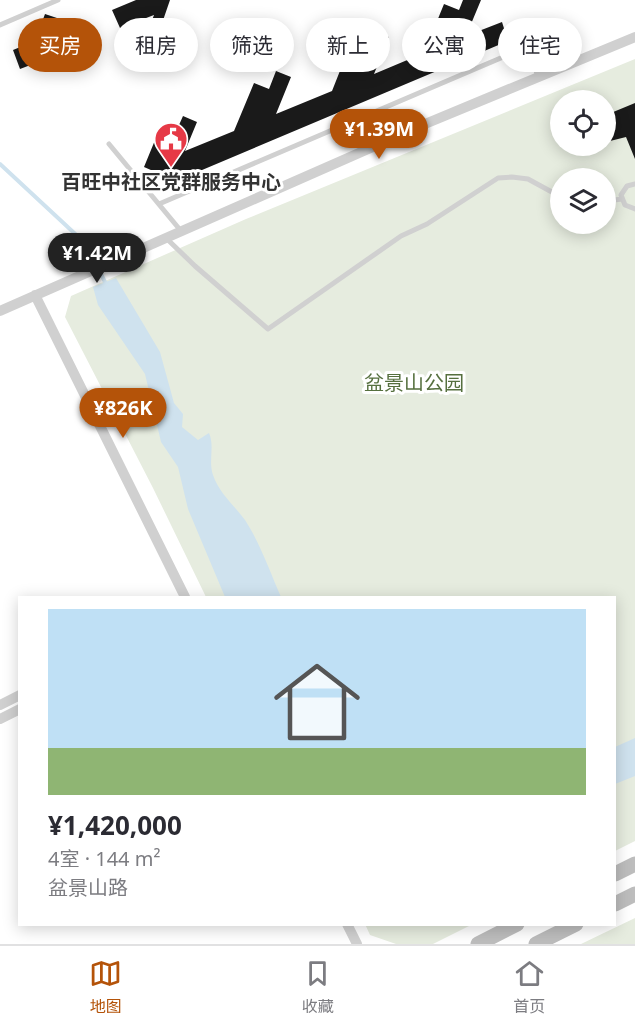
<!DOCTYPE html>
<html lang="zh">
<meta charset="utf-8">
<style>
:root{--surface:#fff;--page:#f7f7f7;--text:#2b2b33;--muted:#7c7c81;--line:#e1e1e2;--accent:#b45309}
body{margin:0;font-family:"Noto Sans","Noto Sans SC",sans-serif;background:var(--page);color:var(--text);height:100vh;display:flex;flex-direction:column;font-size:22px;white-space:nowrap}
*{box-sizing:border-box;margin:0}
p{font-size:20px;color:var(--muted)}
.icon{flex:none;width:33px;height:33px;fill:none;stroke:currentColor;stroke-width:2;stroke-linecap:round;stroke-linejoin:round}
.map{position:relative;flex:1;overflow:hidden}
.side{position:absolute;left:18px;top:596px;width:598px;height:330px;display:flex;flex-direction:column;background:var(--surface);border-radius:0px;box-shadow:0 3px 15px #0003}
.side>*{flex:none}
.hud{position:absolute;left:18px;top:18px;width:600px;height:54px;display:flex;gap:12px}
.fabs{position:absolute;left:550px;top:90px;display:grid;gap:12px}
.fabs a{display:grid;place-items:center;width:66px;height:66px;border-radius:50%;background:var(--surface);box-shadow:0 3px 15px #0003;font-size:30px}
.price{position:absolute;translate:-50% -51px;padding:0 14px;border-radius:21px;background:var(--accent);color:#fff;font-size:20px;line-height:39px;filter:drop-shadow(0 2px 3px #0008)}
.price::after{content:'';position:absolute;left:50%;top:36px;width:18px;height:14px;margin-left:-9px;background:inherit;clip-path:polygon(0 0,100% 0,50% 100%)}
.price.on{background:#222;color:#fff}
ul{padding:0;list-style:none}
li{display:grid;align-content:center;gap:12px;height:318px;padding:0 30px}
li+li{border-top:2px solid var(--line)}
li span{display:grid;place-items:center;height:186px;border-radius:0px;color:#555}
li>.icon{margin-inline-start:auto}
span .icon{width:108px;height:108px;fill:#fffc;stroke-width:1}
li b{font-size:26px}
.chip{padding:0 21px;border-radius:27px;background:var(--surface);box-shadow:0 3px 15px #0003;font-size:21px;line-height:54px}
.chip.on{background:var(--accent);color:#fff}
.tabs{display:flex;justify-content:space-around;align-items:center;height:84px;border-top:2px solid var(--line);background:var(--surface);font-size:16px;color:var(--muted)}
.tabs a{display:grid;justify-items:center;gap:3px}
.tabs .on{color:var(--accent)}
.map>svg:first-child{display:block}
</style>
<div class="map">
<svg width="635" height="944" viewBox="0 0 635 944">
<rect width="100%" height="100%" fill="#fff"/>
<!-- green -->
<path fill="#e6ecdf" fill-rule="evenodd" d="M 635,59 L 635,841 L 615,851 L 615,597 L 206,597 L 153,488 L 65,317 L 71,296 L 246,219 ZM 561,100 L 606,100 L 606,146 L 561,146 ZM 561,178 L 606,178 L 606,224 L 561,224 Z
M 635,918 L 635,944 L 581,944 Z
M 365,924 L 473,924 L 433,944 L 396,944 L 370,935 Z"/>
<!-- water -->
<path fill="#cfe2ee" d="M 116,278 L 160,352 L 174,403 L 183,414 L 182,427 L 198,440 L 209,433 C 215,447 208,460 213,475 C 219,493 234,505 245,520 C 260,543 270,572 281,597 L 225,597 L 188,509 L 178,467 L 161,442 L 145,374 L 98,305 L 93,287 Z
M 635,738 L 635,776 L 615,784 L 615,747 Z"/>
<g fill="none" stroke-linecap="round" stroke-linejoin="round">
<!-- stream -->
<path stroke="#cfe2ee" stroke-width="4" d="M 0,164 L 86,244 L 107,286"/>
</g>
<!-- building -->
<path fill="#1a1a1a" d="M 136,0 L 170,0 L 159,32 L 149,28 L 154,15 L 120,28 L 112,10 Z
M 463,0 L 481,0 L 466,36 L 502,22 L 508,41 L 176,181 L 144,167 L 160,128 L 175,134 L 183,116 L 197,122 L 185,151 L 234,131 L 254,83 L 269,89 L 276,71 L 291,77 L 276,114 L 332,91 L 351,43 L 366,49 L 373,31 L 389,37 L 374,74 L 424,53 L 444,4 L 459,10 Z
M 45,14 L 60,19 L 55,32 L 71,38 L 59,72 L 49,69 L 54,56 L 20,69 L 13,50 L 35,41 Z
M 635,103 L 635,159 L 626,137 L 606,142 L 606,115 Z"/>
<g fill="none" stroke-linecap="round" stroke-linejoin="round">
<!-- service -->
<path stroke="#d0d0d0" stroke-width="5" d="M 0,25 L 58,0
M 109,144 L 181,231
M 635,184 L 627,186 L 621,195 L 625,205 L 635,209
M 606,201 L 622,199
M 159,204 L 510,54 L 531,55 L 538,77
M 166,238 L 195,266 L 268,329 L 401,236 L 427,224 L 498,178 L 512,177 L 528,179 L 561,197"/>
<!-- minor -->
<path stroke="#d0d0d0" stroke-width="10" d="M 35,295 L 185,597
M 0,311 L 425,124 L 635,37
M 0,705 L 20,695
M 0,719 L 20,709
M 347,924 L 357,944"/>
<!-- secondary -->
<path stroke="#bdbdbd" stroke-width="15" d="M 615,874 L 635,864
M 615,904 L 635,894
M 478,944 L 517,924
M 536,944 L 576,924"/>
</g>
<!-- icons -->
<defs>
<symbol id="civic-pin" viewBox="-11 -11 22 30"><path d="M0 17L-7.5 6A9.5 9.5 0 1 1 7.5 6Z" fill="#e63946" stroke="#fff"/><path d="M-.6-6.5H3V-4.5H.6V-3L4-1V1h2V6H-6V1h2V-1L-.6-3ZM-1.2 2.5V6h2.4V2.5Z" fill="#fff"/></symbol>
</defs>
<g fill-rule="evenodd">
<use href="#civic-pin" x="152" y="120" width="38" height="52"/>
</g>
<g text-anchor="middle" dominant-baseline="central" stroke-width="6" stroke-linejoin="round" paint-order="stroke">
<!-- poi labels -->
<g font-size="20" font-weight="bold" fill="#333" stroke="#fff">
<text x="171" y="181">百旺中社区党群服务中心</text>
</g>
<!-- park labels -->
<g font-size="20" fill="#56703f" stroke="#fff">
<text x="414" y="382">盆景山公园</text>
</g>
</g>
</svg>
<div class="fabs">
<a><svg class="icon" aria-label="locate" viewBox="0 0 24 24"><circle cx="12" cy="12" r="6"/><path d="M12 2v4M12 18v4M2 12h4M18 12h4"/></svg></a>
<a><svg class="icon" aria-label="layers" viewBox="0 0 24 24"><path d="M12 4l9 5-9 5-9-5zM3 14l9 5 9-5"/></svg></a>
</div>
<b class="price" style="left:379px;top:160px">¥1.39M</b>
<b class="price on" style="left:97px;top:284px">¥1.42M</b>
<b class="price" style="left:123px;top:439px">¥826K</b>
<div class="hud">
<a class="chip on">买房</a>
<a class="chip">租房</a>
<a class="chip">筛选</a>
<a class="chip">新上</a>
<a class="chip">公寓</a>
<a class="chip">住宅</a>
</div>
<section class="side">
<ul>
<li><span style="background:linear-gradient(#bfe0f5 75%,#8fb573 0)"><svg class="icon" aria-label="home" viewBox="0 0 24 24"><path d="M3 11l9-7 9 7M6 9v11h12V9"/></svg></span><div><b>¥1,420,000</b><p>4室 · 144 m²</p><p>盆景山路</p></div></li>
</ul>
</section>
</div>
<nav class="tabs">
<a class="on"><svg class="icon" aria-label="map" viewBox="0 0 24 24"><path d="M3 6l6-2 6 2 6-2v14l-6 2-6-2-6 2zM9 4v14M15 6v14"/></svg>地图</a>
<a><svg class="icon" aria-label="saved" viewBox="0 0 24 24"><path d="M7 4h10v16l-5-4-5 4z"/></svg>收藏</a>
<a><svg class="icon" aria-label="home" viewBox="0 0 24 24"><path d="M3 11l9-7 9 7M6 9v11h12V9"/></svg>首页</a>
</nav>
